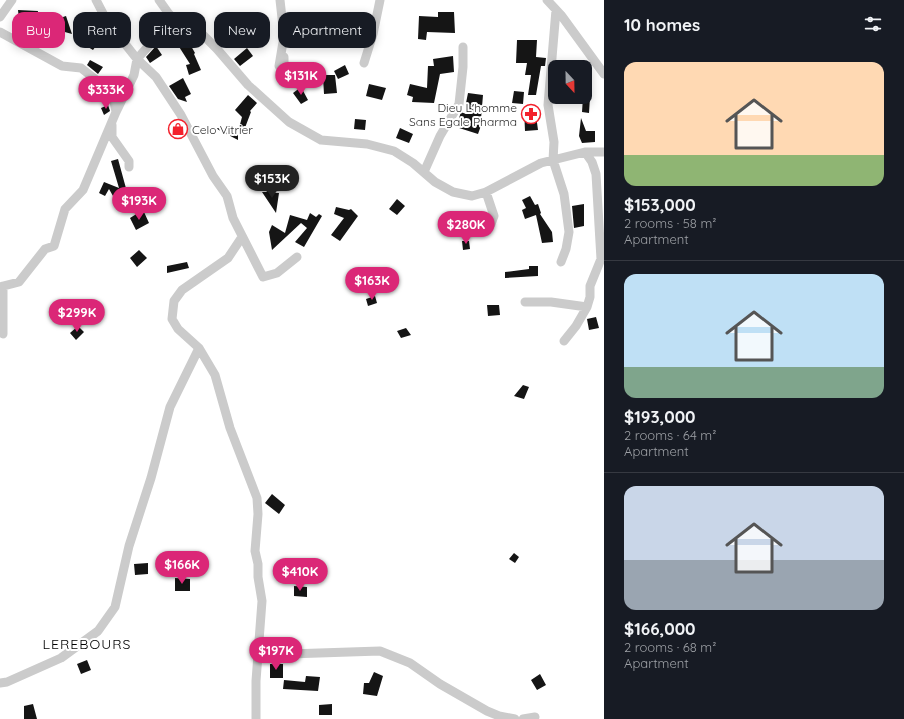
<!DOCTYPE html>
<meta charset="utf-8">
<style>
:root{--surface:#171b24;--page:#242831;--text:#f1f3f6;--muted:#9ea1a6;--line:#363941;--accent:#db2777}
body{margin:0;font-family:Quicksand,sans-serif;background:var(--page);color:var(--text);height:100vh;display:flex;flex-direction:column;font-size:15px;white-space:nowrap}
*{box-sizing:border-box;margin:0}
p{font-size:13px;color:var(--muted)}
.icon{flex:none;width:22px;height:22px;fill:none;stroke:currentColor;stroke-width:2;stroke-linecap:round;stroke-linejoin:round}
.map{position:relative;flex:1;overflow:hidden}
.sheet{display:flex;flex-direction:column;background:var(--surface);width:300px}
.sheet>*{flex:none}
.guide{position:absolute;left:12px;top:12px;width:380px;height:36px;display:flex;gap:8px}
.needle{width:26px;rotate:158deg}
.tools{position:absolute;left:548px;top:60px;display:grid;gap:8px}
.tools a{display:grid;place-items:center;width:44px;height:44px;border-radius:8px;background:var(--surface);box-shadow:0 2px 10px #0003;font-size:20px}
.price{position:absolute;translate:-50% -34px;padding:0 9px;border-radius:14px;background:var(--accent);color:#fff;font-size:13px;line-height:26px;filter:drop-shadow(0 1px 2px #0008)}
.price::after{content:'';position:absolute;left:50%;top:24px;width:12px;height:9px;margin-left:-6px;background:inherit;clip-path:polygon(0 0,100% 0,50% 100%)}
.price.on{background:#222;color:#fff}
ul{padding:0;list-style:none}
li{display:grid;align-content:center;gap:8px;height:212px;padding:0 20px}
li+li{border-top:1px solid var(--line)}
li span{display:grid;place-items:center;height:124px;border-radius:12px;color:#555}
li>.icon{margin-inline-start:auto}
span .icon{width:72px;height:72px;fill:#fffc;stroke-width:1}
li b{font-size:17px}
h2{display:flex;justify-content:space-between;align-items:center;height:48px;padding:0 20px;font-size:17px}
.pill{padding:0 14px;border-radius:12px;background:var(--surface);box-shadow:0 2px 10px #0003;font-size:14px;line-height:36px}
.pill.on{background:var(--accent);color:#fff}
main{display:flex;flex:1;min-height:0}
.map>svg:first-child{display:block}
</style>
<main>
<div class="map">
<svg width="604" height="719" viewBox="0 0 604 719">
<rect width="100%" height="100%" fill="#fff"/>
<!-- building -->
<path fill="#151515" d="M 18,10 L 38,11 L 37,19 L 27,19 L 29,28 L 20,29 Z
M 343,12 L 351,13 L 350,21 L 343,21 Z
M 438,12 L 454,12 L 455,33 L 427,32 L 426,40 L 418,39 L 419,16 L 438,17 Z
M 66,16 L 72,34 L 54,29 L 50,37 L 45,23 Z
M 335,25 L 348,27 L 346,36 L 334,34 Z
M 93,29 L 103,36 L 93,50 L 83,44 Z
M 186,37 L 195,53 L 194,54 L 201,70 L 189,75 L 186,65 L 190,64 L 176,42 Z
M 517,40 L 537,40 L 536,57 L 546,58 L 545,66 L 541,66 L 536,95 L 528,95 L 531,75 L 525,75 L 527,63 L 516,63 Z
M 156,46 L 162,55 L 150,63 L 146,57 Z
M 247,48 L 253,56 L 240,66 L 234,59 Z
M 453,56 L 454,72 L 440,74 L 434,103 L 412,102 L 413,97 L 407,95 L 410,84 L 427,88 L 428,66 L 434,66 L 433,59 Z
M 90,60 L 103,67 L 98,74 L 87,65 Z
M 345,65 L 349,74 L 338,79 L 334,71 Z
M 326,75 L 335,75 L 337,93 L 324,94 L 323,77 Z
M 183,78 L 191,94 L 185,97 L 187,102 L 178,99 L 169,86 Z
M 369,84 L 386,88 L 382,100 L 366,96 Z
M 301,87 L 308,100 L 301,104 L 293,93 Z
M 514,91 L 524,92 L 523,104 L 512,103 Z
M 468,93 L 483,95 L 481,119 L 483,120 L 478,134 L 456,127 L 461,112 L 466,114 L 466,103 Z
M 248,95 L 257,103 L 250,111 L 251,112 L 243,133 L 238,132 L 242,117 L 235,110 Z
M 583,97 L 590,97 L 589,113 L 582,112 Z
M 108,105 L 110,111 L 104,115 L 101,108 Z
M 535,108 L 538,130 L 525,131 L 524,109 Z
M 581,118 L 586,131 L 595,131 L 595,142 L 582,143 L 579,136 Z
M 355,119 L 366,120 L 365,130 L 354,129 Z
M 215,128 L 238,129 L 238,140 Z
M 400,128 L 413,134 L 409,143 L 396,138 Z
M 118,159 L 127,192 L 113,196 L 109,189 L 105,196 L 99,193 L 104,182 L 119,188 L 111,161 Z
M 272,188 L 272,193 L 279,193 L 276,213 L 262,192 L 266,192 Z
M 530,196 L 535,205 L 538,204 L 541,213 L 540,214 L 552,232 L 553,242 L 542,243 L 536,215 L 525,219 L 522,210 L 526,208 L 522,200 Z
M 397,199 L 405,206 L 397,215 L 389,209 Z
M 584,204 L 584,226 L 574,228 L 572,206 Z
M 336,207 L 349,210 L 351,209 L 358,216 L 340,241 L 331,235 L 344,218 L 334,214 Z
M 144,212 L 149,223 L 136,230 L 130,218 L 138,213 L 139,215 Z
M 310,213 L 316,217 L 319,214 L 322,216 L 304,247 L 295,242 L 307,228 L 301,223 L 272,250 L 269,232 L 272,225 L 285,233 L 290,215 L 307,220 Z
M 462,241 L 469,241 L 470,249 L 463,250 Z
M 139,250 L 147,258 L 137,267 L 130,258 Z
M 187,262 L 189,268 L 167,273 L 167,266 Z
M 529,266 L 538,266 L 538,276 L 505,278 L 505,272 L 529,269 Z
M 375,296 L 377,303 L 368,306 L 366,299 Z
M 487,305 L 499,305 L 500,315 L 488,316 Z
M 596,317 L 599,328 L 589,330 L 587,319 Z
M 78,326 L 84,332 L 76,340 L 70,333 Z
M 406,328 L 411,335 L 401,338 L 397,331 Z
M 523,385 L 529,387 L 524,399 L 514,396 Z
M 272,494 L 285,505 L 279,514 L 265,503 Z
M 514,553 L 519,557 L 515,563 L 509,559 Z
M 148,563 L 148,574 L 135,575 L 134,564 Z
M 175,578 L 190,579 L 190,591 L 175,591 Z
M 294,586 L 307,587 L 307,597 L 294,596 Z
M 87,660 L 91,670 L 81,674 L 77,664 Z
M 270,664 L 283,664 L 283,678 L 270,678 Z
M 374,672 L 383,676 L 377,696 L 363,694 L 364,683 L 369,683 Z
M 540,674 L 546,685 L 537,690 L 531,680 Z
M 306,676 L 320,677 L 318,691 L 283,689 L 284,680 L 305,682 Z
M 33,704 L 37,719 L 24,719 L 24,706 Z
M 332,704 L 332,715 L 319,715 L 319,705 Z"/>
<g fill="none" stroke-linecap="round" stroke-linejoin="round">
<!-- minor -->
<path stroke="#cbcbcb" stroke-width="9" d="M 96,0 L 107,21 L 137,59 L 156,77 L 181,115 L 213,176 L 227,196 L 233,218 L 263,277 L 277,273 L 297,257
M 159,0 L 169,14 L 178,23 L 193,28 L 200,32 L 217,49 L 248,85 L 289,122 L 321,140 L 367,144 L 394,151 L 413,163 L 435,182 L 453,192 L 472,196 L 486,192 L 541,163 L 585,152 L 604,152
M 280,0 L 284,36 L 279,66 L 284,66 L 284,57
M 547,0 L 561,15 L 604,74
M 556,10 L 548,105 L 554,142 L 553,160 L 564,194 L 569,232 L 566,249 L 561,262
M 0,17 L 12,0
M 0,32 L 62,66 L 81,68 L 104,86 L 114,101 L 116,112 L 83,190 L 65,209 L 54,246 L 45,249 L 19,282 L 0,287
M 364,63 L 373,34 L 380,0
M 116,112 L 134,75 L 137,59 L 159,34 L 178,23
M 112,125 L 112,137 L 129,161 L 129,167
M 424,172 L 440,136 L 459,104 L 463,67 L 463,47
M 465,231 L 491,224 L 494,216 L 486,192
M 242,237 L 228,258 L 182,290 L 174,301 L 172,319 L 178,329 L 199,348 L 215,375 L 230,428 L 257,498 L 258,514 L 255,551 L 258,564 L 258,577 L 262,601 L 256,681 L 256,719
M 3,286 L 3,334
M 525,302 L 551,302 L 587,307
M 564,341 L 576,326 L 587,307 L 590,297 L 590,286 L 601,259 L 596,174 L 592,162 L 585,152
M 258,655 L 380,651 L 410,663 L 440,684 L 487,711 L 499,716 L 515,719
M 0,683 L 7,682 L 61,658 L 98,631 L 115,607 L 129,546 L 151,478 L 170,407 L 199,348
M 523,719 L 535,717"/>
</g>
<!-- icons -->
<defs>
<symbol id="pharmacy-ring" viewBox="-11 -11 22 22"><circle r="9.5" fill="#fff" stroke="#f3212c" stroke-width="1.5"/><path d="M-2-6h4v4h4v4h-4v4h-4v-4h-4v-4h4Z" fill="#f3212c"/></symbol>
<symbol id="shop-ring" viewBox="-11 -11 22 22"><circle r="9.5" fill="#fff" stroke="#f3212c" stroke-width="1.5"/><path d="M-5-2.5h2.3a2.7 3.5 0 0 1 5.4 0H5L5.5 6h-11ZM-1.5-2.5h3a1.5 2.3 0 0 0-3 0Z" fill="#f3212c"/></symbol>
</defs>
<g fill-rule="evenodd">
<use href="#pharmacy-ring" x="520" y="103" width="22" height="22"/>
<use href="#shop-ring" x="167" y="118" width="22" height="22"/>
</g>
<g text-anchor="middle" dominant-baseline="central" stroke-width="4" stroke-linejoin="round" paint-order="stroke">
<!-- poi labels -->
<g font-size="12" fill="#2e2e2e" stroke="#fff" text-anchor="end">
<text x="517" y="107">Dieu L'homme<tspan x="517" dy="14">Sans Egale Pharma</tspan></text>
<text x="192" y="129" text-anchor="start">Celo Vitrier</text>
</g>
<!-- quarter labels -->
<g font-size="14" letter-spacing="1" fill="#000" stroke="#fff">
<text x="87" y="644">LEREBOURS</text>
</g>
</g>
</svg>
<div class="tools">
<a><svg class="needle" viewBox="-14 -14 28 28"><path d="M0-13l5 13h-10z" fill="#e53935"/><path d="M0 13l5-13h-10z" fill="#9ea1a6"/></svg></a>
</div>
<b class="price" style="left:301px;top:96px">$131K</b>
<b class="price" style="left:106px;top:110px">$333K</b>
<b class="price on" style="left:272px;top:199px">$153K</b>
<b class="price" style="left:139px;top:221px">$193K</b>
<b class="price" style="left:466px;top:245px">$280K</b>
<b class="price" style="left:372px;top:301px">$163K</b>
<b class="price" style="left:77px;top:333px">$299K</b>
<b class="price" style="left:182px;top:585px">$166K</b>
<b class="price" style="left:300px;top:592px">$410K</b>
<b class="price" style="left:276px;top:671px">$197K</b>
<div class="guide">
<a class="pill on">Buy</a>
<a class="pill">Rent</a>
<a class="pill">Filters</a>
<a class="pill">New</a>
<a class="pill">Apartment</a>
</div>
</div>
<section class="sheet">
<h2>10 homes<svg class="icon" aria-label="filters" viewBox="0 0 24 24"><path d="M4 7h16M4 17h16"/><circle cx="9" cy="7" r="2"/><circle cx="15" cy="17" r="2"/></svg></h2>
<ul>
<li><span style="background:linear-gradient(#ffd9b3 75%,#8fb573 0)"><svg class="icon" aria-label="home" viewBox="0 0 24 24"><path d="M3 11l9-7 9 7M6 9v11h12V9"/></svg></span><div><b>$153,000</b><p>2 rooms · 58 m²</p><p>Apartment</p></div></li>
<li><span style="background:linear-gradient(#bfe0f5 75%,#7fa58c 0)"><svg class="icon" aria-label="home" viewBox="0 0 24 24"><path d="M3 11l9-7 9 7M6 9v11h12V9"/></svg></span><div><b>$193,000</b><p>2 rooms · 64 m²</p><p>Apartment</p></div></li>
<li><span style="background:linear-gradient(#c9d6e8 60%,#9aa5b1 0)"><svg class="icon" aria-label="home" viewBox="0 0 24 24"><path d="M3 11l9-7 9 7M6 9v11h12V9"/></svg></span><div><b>$166,000</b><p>2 rooms · 68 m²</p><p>Apartment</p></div></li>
</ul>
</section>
</main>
